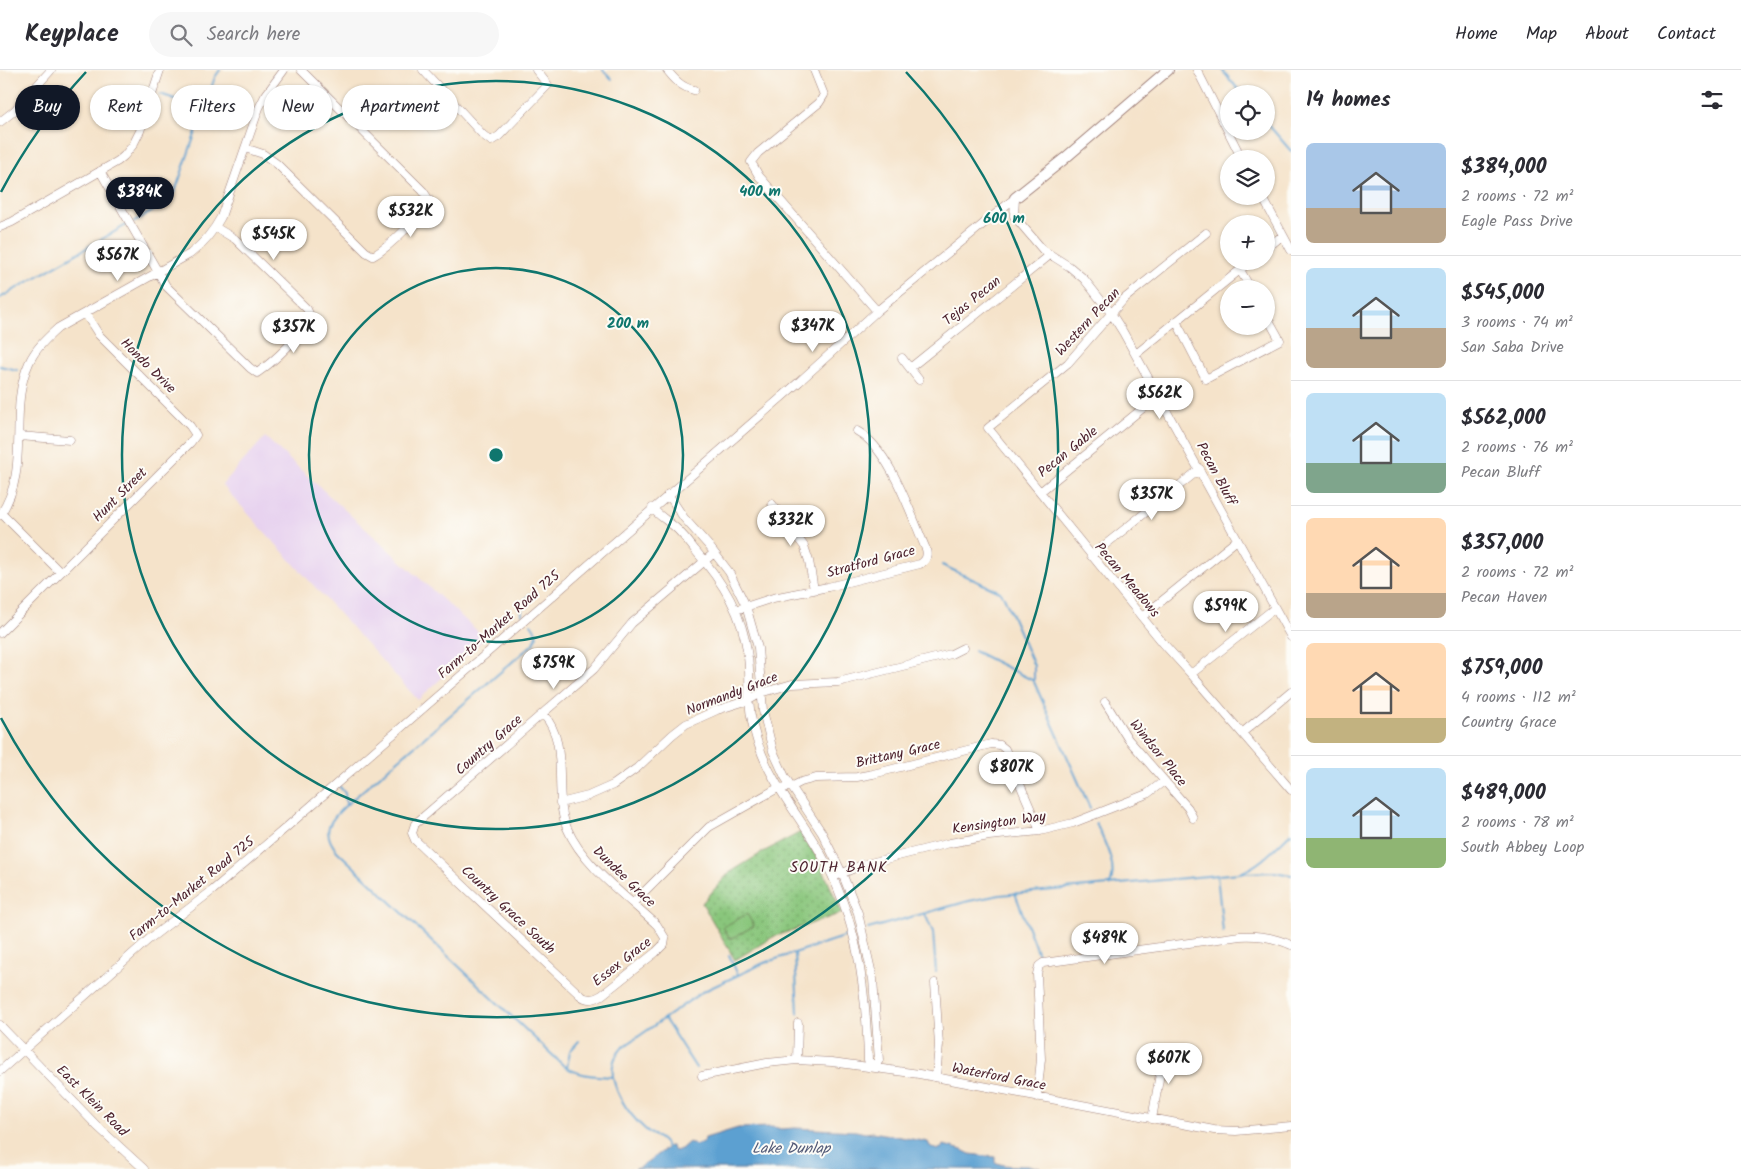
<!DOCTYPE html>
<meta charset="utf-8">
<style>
:root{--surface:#fff;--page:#f7f7f7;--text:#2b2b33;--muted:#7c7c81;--line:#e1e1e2;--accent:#111827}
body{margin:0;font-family:Kalam,sans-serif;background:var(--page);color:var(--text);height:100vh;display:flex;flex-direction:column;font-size:19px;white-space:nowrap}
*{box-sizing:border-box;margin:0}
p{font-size:16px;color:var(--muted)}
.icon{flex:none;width:28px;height:28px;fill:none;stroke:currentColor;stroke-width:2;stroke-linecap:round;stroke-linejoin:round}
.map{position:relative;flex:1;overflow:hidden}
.details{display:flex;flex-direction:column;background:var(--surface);width:450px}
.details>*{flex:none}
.banner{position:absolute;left:15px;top:15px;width:475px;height:45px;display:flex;gap:10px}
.fabs{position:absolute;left:1220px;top:15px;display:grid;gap:10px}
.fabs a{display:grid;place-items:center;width:55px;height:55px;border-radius:50%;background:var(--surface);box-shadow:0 1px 4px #0004;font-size:25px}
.price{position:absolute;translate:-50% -42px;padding:0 11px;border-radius:18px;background:#fff;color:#222;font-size:16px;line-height:32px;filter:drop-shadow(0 1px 2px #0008)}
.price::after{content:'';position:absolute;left:50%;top:30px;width:15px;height:11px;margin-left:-8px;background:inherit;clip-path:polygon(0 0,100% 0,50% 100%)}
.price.active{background:var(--accent);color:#fff}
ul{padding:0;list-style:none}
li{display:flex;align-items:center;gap:15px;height:125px;padding:0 15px}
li+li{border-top:1px solid var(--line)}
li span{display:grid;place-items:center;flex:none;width:140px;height:100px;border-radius:8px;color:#555}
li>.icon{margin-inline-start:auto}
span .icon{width:60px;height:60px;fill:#fffc;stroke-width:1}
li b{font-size:21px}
h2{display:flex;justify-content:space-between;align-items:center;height:60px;padding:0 15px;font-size:21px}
.tag{padding:0 18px;border-radius:22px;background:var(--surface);box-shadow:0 1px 4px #0004;font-size:18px;line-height:45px}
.tag.active{background:var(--accent);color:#fff}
header{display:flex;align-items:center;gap:30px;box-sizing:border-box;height:70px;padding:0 25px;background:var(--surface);border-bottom:1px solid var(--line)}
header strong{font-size:24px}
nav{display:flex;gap:28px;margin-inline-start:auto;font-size:18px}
.search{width:350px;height:45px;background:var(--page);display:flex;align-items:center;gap:12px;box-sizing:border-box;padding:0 18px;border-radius:28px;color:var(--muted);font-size:19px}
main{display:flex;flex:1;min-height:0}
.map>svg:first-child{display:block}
</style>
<header>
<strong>Keyplace</strong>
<div class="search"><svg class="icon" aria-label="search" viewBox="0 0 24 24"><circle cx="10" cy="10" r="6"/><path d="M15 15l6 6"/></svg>Search here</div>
<nav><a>Home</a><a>Map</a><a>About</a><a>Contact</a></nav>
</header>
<main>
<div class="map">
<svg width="1291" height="1099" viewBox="0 0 1291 1099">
<defs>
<pattern id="park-dots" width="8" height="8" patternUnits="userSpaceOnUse" patternTransform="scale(1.25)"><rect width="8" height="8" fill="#89c67b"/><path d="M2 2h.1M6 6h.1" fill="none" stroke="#72a065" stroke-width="1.8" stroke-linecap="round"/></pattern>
</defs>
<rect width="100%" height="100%" fill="#fdfcf7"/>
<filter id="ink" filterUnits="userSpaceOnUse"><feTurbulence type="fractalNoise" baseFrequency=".02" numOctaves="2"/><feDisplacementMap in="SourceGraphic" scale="10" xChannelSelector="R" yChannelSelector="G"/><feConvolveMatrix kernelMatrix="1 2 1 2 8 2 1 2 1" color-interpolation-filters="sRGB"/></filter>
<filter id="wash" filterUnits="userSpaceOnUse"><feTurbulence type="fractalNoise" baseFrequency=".0096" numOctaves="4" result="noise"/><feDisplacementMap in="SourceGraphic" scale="20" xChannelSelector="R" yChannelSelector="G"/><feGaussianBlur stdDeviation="1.12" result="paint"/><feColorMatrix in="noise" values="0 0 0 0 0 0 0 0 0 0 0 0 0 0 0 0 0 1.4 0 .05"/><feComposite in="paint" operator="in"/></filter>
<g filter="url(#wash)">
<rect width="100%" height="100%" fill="#f5e3ca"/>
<!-- built -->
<path fill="#e7d2ef" d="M 265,367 L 485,568 L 418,630 L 222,415 Z"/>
<!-- park -->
<path fill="url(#park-dots)" stroke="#6a7253" d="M 801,762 L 819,791 L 842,843 L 773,867 L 735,890 L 702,833 L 729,803 L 763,782 Z"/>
<!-- pitch -->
<path fill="#89c67b" stroke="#6a7253" d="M 747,844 L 754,856 L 730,869 L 723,857 Z"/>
<!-- water -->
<path fill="#5ca0d1" stroke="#53607e" d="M 774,1057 L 781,1059 L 795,1058 L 856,1061 L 865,1063 L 873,1062 L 928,1072 L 930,1076 L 937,1080 L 943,1077 L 944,1075 L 962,1080 L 970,1084 L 995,1087 L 995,1092 C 1009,1099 1025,1093 1040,1098 L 1039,1099 L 635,1099 L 640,1097 L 669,1076 L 671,1076 L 674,1081 L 681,1079 L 689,1072 L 696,1075 L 704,1071 L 705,1068 L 738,1058 Z"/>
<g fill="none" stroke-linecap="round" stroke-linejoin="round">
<!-- stream -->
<path stroke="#5ca0d1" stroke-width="2" d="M 603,0 L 612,9
M 1222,0 L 1242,24
M 160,24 L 204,39
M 1266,52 L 1291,81
M 133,152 C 149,143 167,136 176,119 L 215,7 L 220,0
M 0,228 L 128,154
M 0,296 L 17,300
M 942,495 L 1000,522 L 1004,527 L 1034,596 L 1034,612 L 1090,738
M 522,544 L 521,535 L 530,524
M 531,554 C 537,562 539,567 533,574 L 346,735 C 330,750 320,761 337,781 L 564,996 C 579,1006 595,1006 613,1007
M 974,581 L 1034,611
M 339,716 L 345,723 L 346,734
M 1096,753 C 1103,770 1120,798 1109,816
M 1244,803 L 1275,802 L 1291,805
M 1217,805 L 1223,862
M 1015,823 L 1039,887
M 925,844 L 933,862 L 936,902
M 868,859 L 969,831 L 1000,825 L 1240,803 C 1261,795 1275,778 1291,763
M 795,883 L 798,943
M 729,885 L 738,905
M 664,948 L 696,998
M 567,997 L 570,981 L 579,971
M 668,1079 C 662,1067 654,1067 645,1059 C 628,1044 607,1014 614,991 C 615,986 619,982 622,978 L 702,922 L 764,893 L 846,866"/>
</g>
</g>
<g filter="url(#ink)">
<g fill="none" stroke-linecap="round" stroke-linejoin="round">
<defs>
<path id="minor" d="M 423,0 L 483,65 L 491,71 L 499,66 L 548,15 L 536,0
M 667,0 C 675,10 681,17 694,20
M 814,0 L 824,25 L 819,33 L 758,83 L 751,92 L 759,106 L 877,241
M 1197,0 L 1242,89
M 0,52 L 14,41 L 51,0
M 245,78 L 263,84 L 277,94 L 366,182 L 373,186 C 391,176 419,147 429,130 L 423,121 L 301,0
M 100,101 L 166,216 L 250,298 L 257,303 C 276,290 299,267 311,248 L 307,239 L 235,169 L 215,157
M 1262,126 L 1291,180
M 1015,128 L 1014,146 L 1043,180 L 1070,197 L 1084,209 L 1111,243 L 1123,262 L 1291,567
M 0,157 L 12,152 L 118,91 L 124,86 L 133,75 L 140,61 L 160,0
M 1206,163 L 1124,229 L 1068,293 L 988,358 L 1163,573 L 1191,604 L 1291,720
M 1266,179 L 1283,165
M 1240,200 L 1251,219
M 1176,251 L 1206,309 L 1280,270 L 1266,245
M 1136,284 L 1251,191
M 902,288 L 919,310
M 910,298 L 1050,185
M 19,366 L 70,370
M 1040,422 L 1159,325
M 772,434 L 804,476 L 809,491 L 814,520
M 652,438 C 660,447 670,452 678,460 C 684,466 690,473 695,480 C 723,512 743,544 748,587 C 750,601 749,615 749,629 C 750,647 755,667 762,684 C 776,719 801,749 820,782 C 857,847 866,915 868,990 L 875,997 L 879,990 L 873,909 L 858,843 L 842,803 L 822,763 L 785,707 L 773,681 L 763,641 L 758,578 L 746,536 L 729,502 L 709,476 L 684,448 L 668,424
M 1,443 L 60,502
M 0,445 C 32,400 7,340 29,293 C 35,279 47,268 58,258 L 190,184 C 203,174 213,162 221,147 L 259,38 L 265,26 L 284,0
M 1091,486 L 1200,399
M 736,540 L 773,528 L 828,517 L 920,494 C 926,491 928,486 926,479 C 911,445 890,379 857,361
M 1142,547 L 1237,470
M 0,563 L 190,373 L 196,365 L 190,356 L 99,265 L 85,243
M 1191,604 L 1275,538
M 1105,632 L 1128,669 L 1188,738 L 1193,748
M 543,644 C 571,674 552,722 567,758 C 583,796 627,827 657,855 L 665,868 L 664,874 L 656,882 L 602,925 C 594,930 587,931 580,925 L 415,770 L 412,763 L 415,754 L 594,599 L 632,553 L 714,483
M 1242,663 L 1291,622
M 560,733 L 588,726 L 613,715 L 637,698 L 672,665 L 686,654 L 717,640 L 749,630 L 761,623 L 792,614 L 838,612 L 951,584 L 963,578
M 838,805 L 862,795 L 950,773 L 989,766 L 1040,761 L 1073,753 L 1147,724 L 1164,711
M 633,833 L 709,757 L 778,718 L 791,717 L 801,712 L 816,708 L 857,707 L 873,704 L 991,674 L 1000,675 L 1005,679 L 1040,761
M 935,913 L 939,975 L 936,1007
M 0,955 L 97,1056 L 144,1099
M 797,990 L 798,953
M 0,1001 L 148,870 L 213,820 L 289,755 L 799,312 L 877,241 L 1015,128
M 702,1006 L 767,993 L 797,990 L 832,992 L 919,1004 L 1214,1060 L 1236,1061 L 1291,1056
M 1037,1027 L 1041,989 L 1037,904 L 1039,896 L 1043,893 L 1240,866 C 1258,865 1274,867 1291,875
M 1152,1049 L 1161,998 L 1158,983"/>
<path id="major" d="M 1015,128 L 1064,89 L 1168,0"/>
</defs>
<!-- minor casing -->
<use href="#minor" stroke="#a0817a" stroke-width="9"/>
<!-- major casing -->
<use href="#major" stroke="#a0817a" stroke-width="12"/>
<!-- minor -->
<use href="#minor" stroke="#fff" stroke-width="8"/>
<!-- major -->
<use href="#major" stroke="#fff" stroke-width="10"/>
</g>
</g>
<!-- distance rings -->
<g fill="none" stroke="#0f766e" stroke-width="2.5">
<circle cx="496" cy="385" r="187"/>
<circle cx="496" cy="385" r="374"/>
<path d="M1 122A561 561 0 0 1 86 2M906 2A561 561 0 1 1 1 648"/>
</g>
<g text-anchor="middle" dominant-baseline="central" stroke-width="4" stroke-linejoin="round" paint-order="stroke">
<!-- street labels -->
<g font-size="14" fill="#4a1f2b" stroke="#fdfcf7">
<text transform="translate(972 231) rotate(-39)">Tejas Pecan</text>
<text transform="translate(1088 252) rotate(-47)">Western Pecan</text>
<text transform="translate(148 296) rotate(45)">Hondo Drive</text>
<text transform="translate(1068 382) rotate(-39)">Pecan Gable</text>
<text transform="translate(1216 404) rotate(62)">Pecan Bluff</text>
<text transform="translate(120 425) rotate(-45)">Hunt Street</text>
<text transform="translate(871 492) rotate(-15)">Stratford Grace</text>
<text transform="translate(1127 510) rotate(50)">Pecan Meadows</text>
<text transform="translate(499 555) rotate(-41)">Farm-to-Market Road 725</text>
<text transform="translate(732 624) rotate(-21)">Normandy Grace</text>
<text transform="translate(489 675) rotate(-41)">Country Grace</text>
<text transform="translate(1158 683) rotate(51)">Windsor Place</text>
<text transform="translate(898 684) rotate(-13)">Brittany Grace</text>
<text transform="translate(999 753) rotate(-8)">Kensington Way</text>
<text transform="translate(624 807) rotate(44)">Dundee Grace</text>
<text transform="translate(192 819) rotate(-39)">Farm-to-Market Road 725</text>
<text transform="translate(508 840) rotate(43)">Country Grace South</text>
<text transform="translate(622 892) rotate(-38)">Essex Grace</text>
<text transform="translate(999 1007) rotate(11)">Waterford Grace</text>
<text transform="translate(92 1031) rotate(45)">East Klein Road</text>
</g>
<!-- neighbourhood labels -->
<g font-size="15" letter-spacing="1" fill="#4a1f2b" stroke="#fdfcf7">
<text x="839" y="798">SOUTH BANK</text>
</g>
<!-- water labels -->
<g font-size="15" font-style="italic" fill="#525976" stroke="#fdfcf7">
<text x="791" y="1079">Lake Dunlap</text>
</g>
</g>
<circle cx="496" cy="385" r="8" fill="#0f766e" stroke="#fdfcf7" stroke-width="2.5"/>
<g font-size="15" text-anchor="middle" font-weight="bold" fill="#0f766e" stroke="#fdfcf7" stroke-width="4" stroke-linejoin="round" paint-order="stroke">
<text x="760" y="126">400 m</text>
<text x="1004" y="153">600 m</text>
<text x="628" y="258">200 m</text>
</g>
</svg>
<div class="fabs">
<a><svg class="icon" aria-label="locate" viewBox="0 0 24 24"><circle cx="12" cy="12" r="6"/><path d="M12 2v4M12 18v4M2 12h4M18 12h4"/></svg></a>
<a><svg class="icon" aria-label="layers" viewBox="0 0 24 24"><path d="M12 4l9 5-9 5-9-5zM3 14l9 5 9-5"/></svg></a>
<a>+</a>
<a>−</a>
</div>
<b class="price active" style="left:140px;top:149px">$384K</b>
<b class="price" style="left:411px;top:168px">$532K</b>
<b class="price" style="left:274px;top:191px">$545K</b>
<b class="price" style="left:118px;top:212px">$567K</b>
<b class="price" style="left:813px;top:283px">$347K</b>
<b class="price" style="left:294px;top:284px">$357K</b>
<b class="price" style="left:1160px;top:350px">$562K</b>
<b class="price" style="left:1152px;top:451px">$357K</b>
<b class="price" style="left:791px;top:477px">$332K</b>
<b class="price" style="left:1226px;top:563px">$599K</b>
<b class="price" style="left:554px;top:620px">$759K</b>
<b class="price" style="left:1012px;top:724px">$807K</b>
<b class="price" style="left:1105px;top:895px">$489K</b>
<b class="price" style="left:1169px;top:1015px">$607K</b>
<div class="banner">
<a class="tag active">Buy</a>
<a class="tag">Rent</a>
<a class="tag">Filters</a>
<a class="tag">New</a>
<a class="tag">Apartment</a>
</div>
</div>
<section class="details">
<h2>14 homes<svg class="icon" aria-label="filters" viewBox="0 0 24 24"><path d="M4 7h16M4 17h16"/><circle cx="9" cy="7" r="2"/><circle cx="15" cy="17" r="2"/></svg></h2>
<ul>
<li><span style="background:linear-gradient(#a9c7e8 65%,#b9a48a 0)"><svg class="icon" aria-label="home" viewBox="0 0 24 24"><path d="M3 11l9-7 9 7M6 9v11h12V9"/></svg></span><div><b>$384,000</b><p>2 rooms · 72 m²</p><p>Eagle Pass Drive</p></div></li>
<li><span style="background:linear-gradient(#bfe0f5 60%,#b9a48a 0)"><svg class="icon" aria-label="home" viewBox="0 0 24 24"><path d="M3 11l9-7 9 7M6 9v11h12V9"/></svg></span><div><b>$545,000</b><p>3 rooms · 74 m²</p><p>San Saba Drive</p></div></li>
<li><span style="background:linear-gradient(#bfe0f5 70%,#7fa58c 0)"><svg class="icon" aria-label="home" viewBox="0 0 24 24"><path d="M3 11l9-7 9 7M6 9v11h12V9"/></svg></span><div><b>$562,000</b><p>2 rooms · 76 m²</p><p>Pecan Bluff</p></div></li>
<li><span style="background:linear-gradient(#ffd9b3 75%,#b9a48a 0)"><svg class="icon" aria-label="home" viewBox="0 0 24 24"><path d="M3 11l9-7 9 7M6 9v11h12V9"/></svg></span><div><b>$357,000</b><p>2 rooms · 72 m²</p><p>Pecan Haven</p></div></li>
<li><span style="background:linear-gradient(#ffd9b3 75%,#c2b280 0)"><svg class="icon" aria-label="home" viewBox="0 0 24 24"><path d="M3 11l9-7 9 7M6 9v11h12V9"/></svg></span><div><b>$759,000</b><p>4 rooms · 112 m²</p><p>Country Grace</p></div></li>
<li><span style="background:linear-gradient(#bfe0f5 70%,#8fb573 0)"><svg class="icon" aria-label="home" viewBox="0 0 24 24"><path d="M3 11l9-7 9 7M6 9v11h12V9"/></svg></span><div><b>$489,000</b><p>2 rooms · 78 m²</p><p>South Abbey Loop</p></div></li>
</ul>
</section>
</main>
